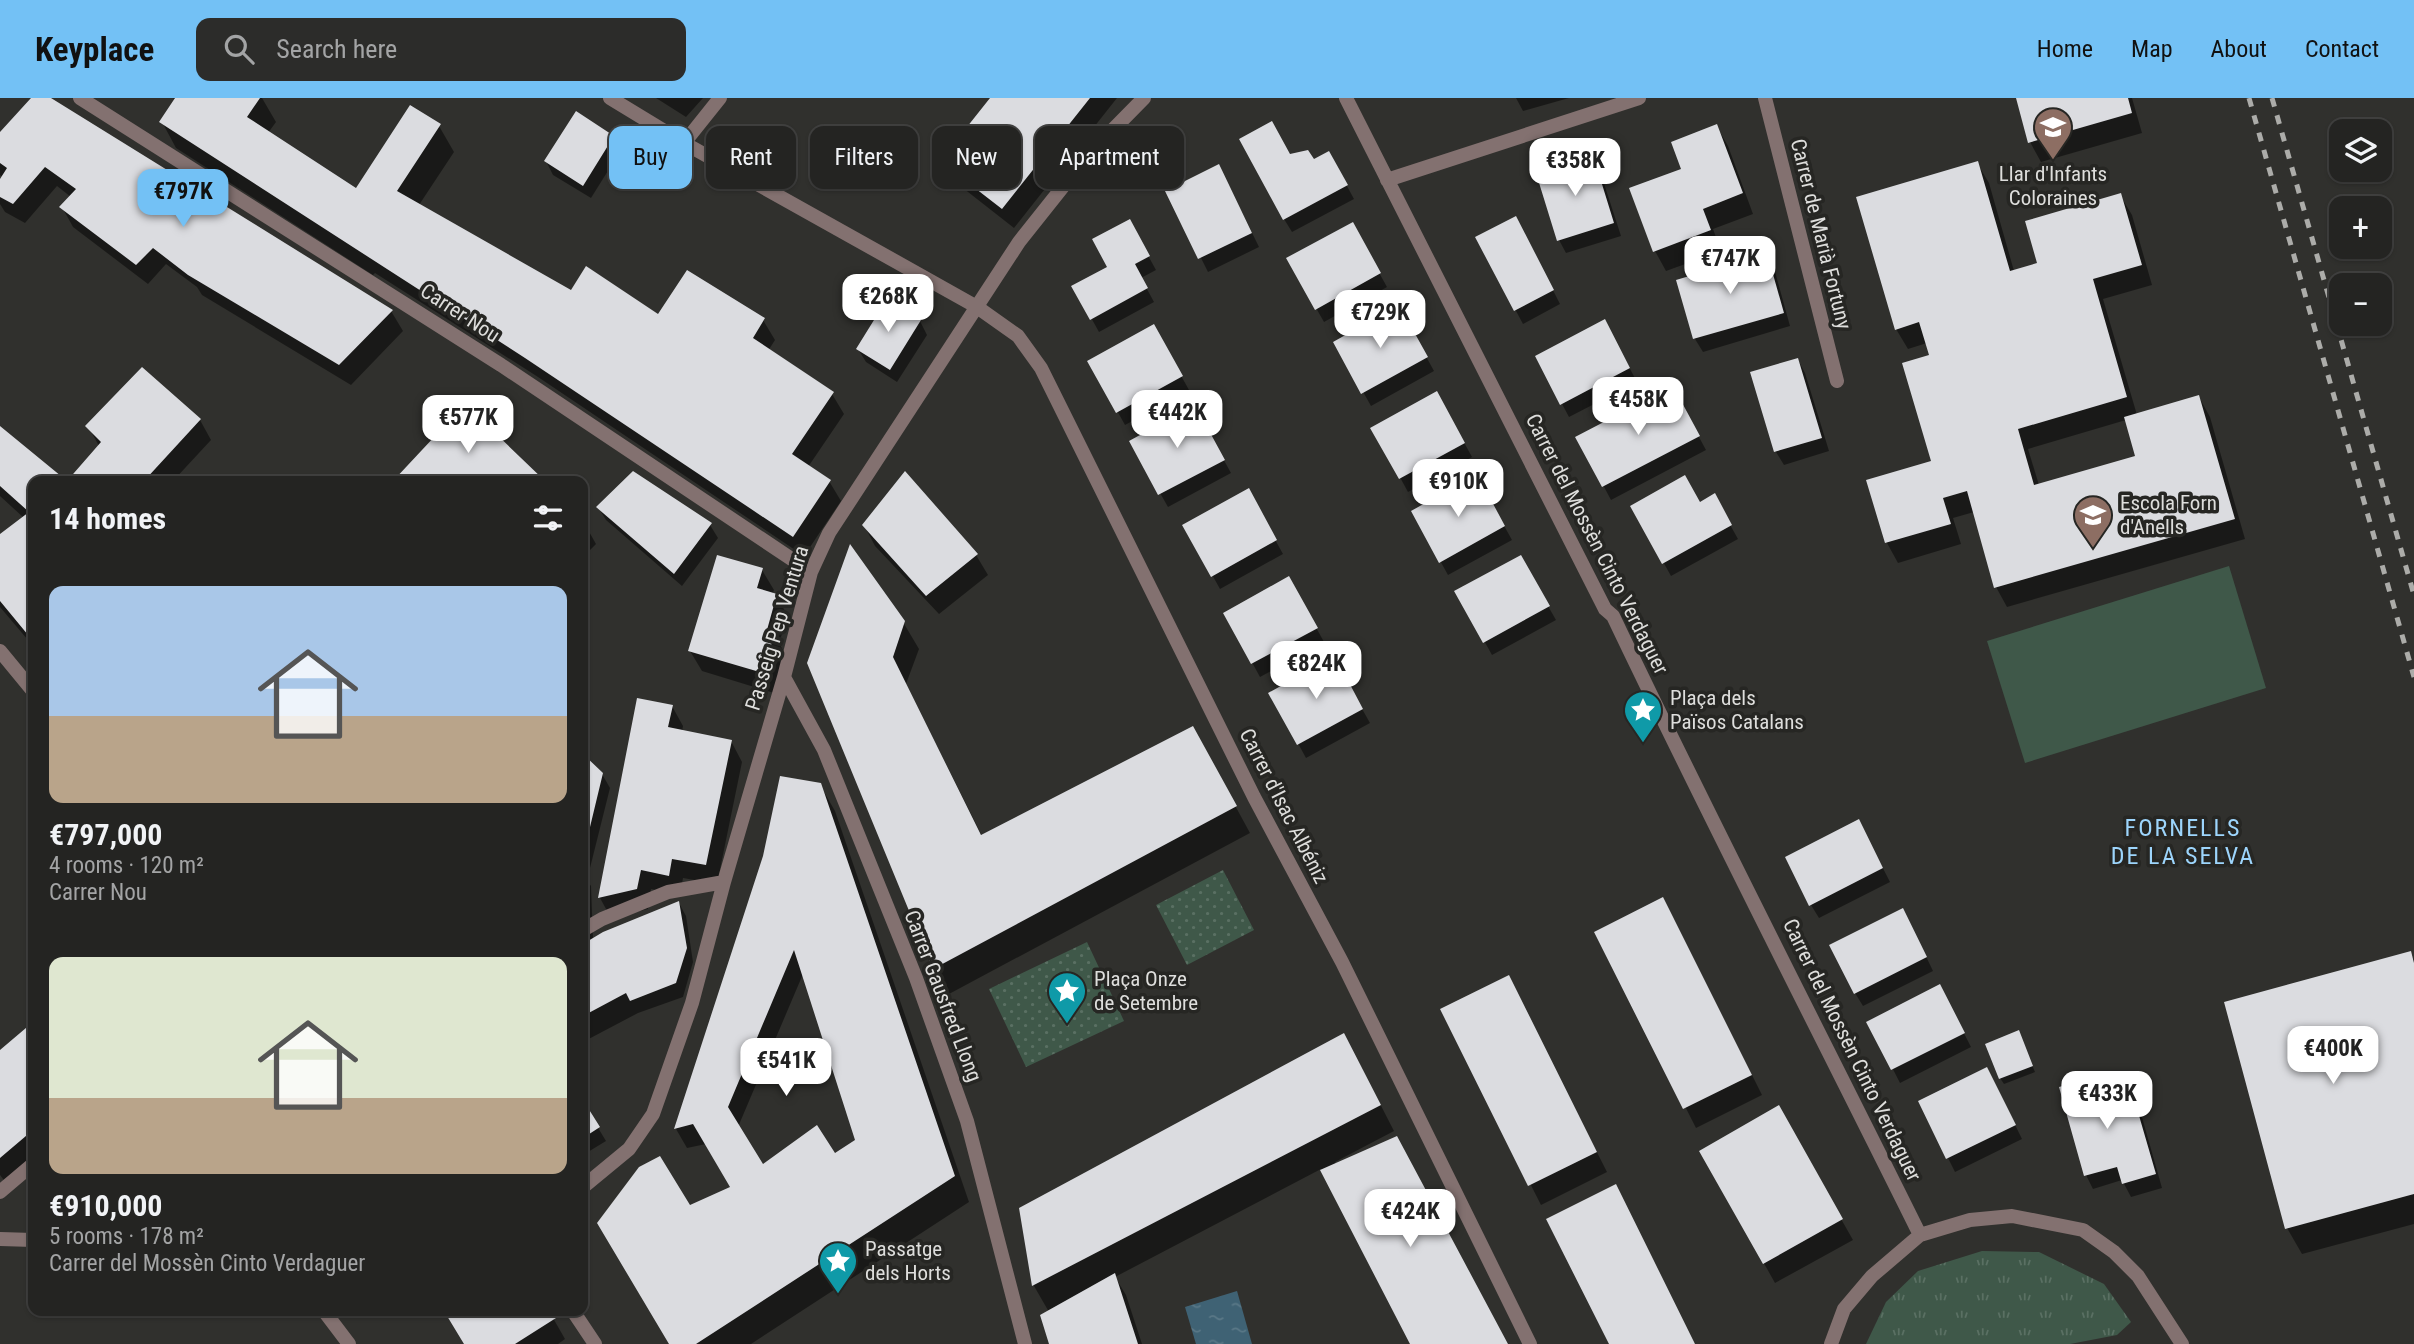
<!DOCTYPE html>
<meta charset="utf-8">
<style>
:root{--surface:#242422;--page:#2c2c2a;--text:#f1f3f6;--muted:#a3a4a5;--line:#414140;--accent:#73c1f5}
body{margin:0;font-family:"Roboto Condensed",sans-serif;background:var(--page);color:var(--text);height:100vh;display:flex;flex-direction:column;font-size:26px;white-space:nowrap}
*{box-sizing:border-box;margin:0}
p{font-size:23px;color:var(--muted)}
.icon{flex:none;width:38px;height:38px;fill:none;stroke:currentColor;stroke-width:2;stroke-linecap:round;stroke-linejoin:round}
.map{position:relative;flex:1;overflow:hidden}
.drawer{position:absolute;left:28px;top:378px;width:560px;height:840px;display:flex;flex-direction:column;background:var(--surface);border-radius:14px;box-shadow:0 2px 5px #0004,0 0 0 2px var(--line)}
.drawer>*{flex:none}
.hud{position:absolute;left:609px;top:28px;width:665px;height:63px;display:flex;gap:14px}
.fabs{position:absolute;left:2329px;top:21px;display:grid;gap:14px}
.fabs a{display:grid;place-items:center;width:63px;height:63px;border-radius:14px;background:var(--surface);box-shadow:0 2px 5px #0004,0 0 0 2px var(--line);font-size:35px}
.price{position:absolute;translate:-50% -60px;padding:0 16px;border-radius:14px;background:#fff;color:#222;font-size:23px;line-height:46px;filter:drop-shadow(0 2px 4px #0008)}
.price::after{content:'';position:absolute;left:50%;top:42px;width:21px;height:16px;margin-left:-10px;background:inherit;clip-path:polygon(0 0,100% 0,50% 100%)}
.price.selected{background:var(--accent);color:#111}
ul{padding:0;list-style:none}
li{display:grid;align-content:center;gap:14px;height:371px;padding:0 21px}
li span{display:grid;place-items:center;height:217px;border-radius:14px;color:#555}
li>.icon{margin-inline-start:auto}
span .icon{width:126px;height:126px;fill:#fffc;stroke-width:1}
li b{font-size:30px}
h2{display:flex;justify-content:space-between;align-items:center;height:84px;padding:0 21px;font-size:30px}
.pill{padding:0 24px;border-radius:14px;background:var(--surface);box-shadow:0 2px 5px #0004,0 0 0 2px var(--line);font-size:24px;line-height:63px}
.pill.selected{background:var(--accent);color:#111}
header{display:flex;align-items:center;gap:42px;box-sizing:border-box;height:98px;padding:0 35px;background:var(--accent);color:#111}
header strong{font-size:33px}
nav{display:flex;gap:38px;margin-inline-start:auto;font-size:24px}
.search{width:490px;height:63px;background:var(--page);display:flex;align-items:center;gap:18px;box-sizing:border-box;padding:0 24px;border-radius:14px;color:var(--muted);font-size:26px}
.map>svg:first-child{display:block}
</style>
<header>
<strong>Keyplace</strong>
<div class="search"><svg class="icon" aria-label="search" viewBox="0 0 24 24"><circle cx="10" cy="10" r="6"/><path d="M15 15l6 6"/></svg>Search here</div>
<nav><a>Home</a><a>Map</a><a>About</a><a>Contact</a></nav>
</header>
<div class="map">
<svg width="2414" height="1246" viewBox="0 0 2414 1246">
<defs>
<pattern id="grass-tufts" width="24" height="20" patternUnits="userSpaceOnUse" patternTransform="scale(1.75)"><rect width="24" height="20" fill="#3f5849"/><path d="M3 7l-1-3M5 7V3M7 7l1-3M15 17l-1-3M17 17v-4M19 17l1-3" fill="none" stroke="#5a7063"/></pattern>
<pattern id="park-dots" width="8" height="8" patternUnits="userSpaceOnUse" patternTransform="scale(1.75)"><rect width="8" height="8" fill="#3f5849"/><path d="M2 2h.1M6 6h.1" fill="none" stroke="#5a7063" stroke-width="1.8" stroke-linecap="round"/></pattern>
<pattern id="water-ripples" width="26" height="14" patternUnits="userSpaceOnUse" patternTransform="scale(1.75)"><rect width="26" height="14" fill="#3f6274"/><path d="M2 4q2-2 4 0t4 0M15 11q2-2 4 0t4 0" fill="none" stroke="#5a7887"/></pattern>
</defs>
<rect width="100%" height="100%" fill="#30302d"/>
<!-- grass -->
<path fill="url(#grass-tufts)" d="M 1982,1153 L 2039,1154 L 2104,1186 L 2131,1224 L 2117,1237 L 2070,1246 L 1866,1246 L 1886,1204 L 1918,1173 Z"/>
<!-- park -->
<path fill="url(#park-dots)" d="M 1223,772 L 1254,832 L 1187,867 L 1156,807 Z
M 1087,844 L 1124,923 L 1026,969 L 989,891 Z"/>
<!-- pitch -->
<path fill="#3f5849" d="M 2229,468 L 2266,590 L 2025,665 L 1987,543 Z"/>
<!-- water -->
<path fill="url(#water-ripples)" d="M 1237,1193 L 1252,1246 L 1196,1246 L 1185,1209 Z"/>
<!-- shadow -->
<path fill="#0007" fill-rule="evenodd" d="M 34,0 L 47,0 L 391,213 L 403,233 L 351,287 L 202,197 L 197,189 L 166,166 L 148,186 L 73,129 L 62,109 L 71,99 L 57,88 L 25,125 L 5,114 L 0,106 L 0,84 L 3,79 L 0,77 L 0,37 Z
M 173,0 L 262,0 L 276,24 L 268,35 L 357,92 L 439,28 L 454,54 L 419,107 L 571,195 L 659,219 L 763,222 L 775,242 L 768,253 L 832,296 L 844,316 L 808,369 L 829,383 L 841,403 L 804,458 L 538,279 L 375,175 L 373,177 L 176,50 L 162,24 L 176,2 Z
M 656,0 L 703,0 L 686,19 Z
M 992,0 L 1117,0 L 1014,130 L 954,83 L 942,63 Z
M 1516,0 L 1569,0 L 1523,13 Z
M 2017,0 L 2132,0 L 2142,35 L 2041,64 L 2030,44 Z
M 1717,29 L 1728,48 L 1753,116 L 1713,131 L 1721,153 L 1666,173 L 1655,153 L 1683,72 Z
M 613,39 L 621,52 L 591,100 L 553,77 L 546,63 Z
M 1329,55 L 1354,101 L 1292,134 L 1284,121 L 1290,58 L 1313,63 Z
M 1592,59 L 1600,73 L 1621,138 L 1566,155 L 1559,142 Z
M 1977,65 L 1989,85 L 2014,173 L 2039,166 L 2120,97 L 2132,117 L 2152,187 L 2103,201 L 2137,317 L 2199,299 L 2210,319 L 2245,441 L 2007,509 L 1996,489 L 1974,414 L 1953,420 L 1961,446 L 1898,465 L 1887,445 L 1869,383 L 1933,364 L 1931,259 L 1927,245 L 1908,251 L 1896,231 ZM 2126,322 L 2137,359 L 2039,387 L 2028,351 Z
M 1226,82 L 1259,149 L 1208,174 L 1168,94 Z
M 1129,123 L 1156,172 L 1141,180 L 1154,204 L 1099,234 L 1074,189 L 1109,169 Z
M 1352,126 L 1387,189 L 1324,224 L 1288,161 Z
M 1523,133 L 1560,206 L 1523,226 L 1477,140 Z
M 1766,157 L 1774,170 L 1790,228 L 1703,254 L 1695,241 L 1678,183 Z
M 1399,209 L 1434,273 L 1371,308 L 1335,244 Z
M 920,223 L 927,237 L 897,284 L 866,264 L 858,251 Z
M 1154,229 L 1189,292 L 1125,327 L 1090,264 Z
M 1612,237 L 1637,284 L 1569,319 L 1537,259 Z
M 1798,262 L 1805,275 L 1829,353 L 1784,367 L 1776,354 L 1752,276 Z
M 1437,295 L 1472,359 L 1408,394 L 1373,330 Z
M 1680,304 L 1706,352 L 1611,402 L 1578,340 Z
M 465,309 L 543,383 L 396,383 Z
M 1195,310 L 1231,375 L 1168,409 L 1131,344 Z
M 200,322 L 211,342 L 173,383 L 69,383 L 99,348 L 88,328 Z
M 0,330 L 63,383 L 33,383 L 33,548 L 0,509 L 0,439 L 24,420 L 0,398 Z
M 1477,379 L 1512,442 L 1448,477 L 1413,414 Z
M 1248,393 L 1283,456 L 1220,491 L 1185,428 Z
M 1714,398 L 1738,441 L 1671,478 L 1632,408 L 1699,406 Z
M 598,409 L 710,427 L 718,440 L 682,488 L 606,422 Z
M 583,423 L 596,446 L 583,459 Z
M 864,427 L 976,457 L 988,477 L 939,516 L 875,448 Z
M 1520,459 L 1556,522 L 1492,557 L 1457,494 Z
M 762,472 L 774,492 L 772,497 L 776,498 L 788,518 L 779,545 L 785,556 L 774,595 L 702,573 L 690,553 Z
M 1289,480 L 1324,544 L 1260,579 L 1225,515 Z
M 903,524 L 919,551 L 906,586 L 982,738 L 1207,656 L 1250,735 L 949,896 L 934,870 L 809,565 Z
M 1334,561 L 1370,625 L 1306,660 L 1271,596 Z
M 639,602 L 672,608 L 683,628 L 682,634 L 731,643 L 742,664 L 717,786 L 683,780 L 680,797 L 651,791 L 648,811 L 611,820 L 600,800 Z
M 583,658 L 602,676 L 610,690 L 587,782 L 591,788 L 593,842 L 679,805 L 686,818 L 693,864 L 683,899 L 638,915 L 583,944 Z
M 820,687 L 835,713 L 969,1104 L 751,1246 L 670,1246 L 689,1109 L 732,1090 L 706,1046 L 687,1050 L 676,1031 ZM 803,876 L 858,1042 L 835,1057 L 762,1068 L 738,1029 Z
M 1866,737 L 1890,784 L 1819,820 L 1811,807 Z
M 1674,821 L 1762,997 L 1696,1030 L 1597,835 Z
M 1910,825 L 1933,873 L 1863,908 L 1855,895 Z
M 2410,855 L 2414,862 L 2414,1126 L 2302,1156 L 2287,1130 Z
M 1508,879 L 1607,1074 L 1541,1107 L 1442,912 Z
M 1947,902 L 1971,949 L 1900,985 L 1869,924 Z
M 33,927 L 33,1070 L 10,1090 L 0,1077 L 0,954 Z
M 2021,941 L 2035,974 L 2004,986 L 2000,980 Z
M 1358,963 L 1394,1033 L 1335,1064 L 1336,1067 L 1507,1246 L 1412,1246 L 1321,1071 L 1115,1179 L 1126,1197 L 1142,1246 L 1051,1246 L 1049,1214 L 1034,1188 L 1021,1111 Z
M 2097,980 L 2107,999 L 2130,992 L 2138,1005 L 2162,1090 L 2131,1099 L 2122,1082 L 2093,1091 L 2086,1077 Z
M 1994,984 L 2022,1041 L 1955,1074 L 1920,1004 Z
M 583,1005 L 606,1043 L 583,1057 Z
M 1778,1010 L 1853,1142 L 1775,1185 L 1701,1053 Z
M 446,1213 L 549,1213 L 565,1241 L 558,1246 L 465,1246 Z"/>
<!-- building -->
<path fill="#dbdce0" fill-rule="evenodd" d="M 31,0 L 51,0 L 393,212 L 339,267 L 188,177 L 153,150 L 136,167 L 59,109 L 76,91 L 45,69 L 13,106 L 0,99 L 0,81 L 7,70 L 0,65 L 0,34 Z
M 175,0 L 260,0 L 247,19 L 356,90 L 410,7 L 441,26 L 397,93 L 571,192 L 586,168 L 658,216 L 687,172 L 765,220 L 753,240 L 834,294 L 792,356 L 831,382 L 793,439 L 525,260 L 159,24 Z
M 990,0 L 1090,0 L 1002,111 L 940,63 Z
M 2016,0 L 2128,0 L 2132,15 L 2028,45 Z
M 576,13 L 614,38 L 583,88 L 544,63 Z
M 1272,23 L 1290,56 L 1308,52 L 1314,61 L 1329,53 L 1348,87 L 1283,122 L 1239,41 Z
M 1717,26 L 1743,95 L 1703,111 L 1711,132 L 1653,154 L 1629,90 L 1681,71 L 1671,44 Z
M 1593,57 L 1614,125 L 1557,143 L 1536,75 Z
M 1978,63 L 2010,173 L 2037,165 L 2025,123 L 2121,95 L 2142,167 L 2093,181 L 2127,299 L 2018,331 L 2034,387 L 2135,358 L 2124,319 L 2199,297 L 2235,421 L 1994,490 L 1967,393 L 1943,400 L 1951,426 L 1885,445 L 1866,382 L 1931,363 L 1902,265 L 1929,257 L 1919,224 L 1895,232 L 1856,99 Z
M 1219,66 L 1252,135 L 1198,161 L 1165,93 Z
M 1516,118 L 1554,192 L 1514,213 L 1475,139 Z
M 1130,121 L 1150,158 L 1135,166 L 1148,190 L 1090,222 L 1071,188 L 1107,169 L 1092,141 Z
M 1353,124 L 1381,175 L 1315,212 L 1286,160 Z
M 1767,155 L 1784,215 L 1693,241 L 1676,182 Z
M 887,201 L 921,222 L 890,272 L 856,251 Z
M 1399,207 L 1428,259 L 1361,296 L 1333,244 Z
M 1605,221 L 1630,270 L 1560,307 L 1535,258 Z
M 1154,226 L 1183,278 L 1116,315 L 1087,263 Z
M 1798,260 L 1822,340 L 1774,354 L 1750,274 Z
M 142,269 L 201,321 L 144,383 L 33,383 L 33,543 L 0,503 L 0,436 L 29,414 L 0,388 L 0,328 L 67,383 L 101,344 L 85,328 Z
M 1673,288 L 1700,338 L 1602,389 L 1575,339 Z
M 1437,293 L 1465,345 L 1399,381 L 1370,330 Z
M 465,306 L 545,383 L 393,383 Z
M 1195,307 L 1225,362 L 1158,397 L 1129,343 Z
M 633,373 L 712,425 L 674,476 L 596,409 Z
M 905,373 L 978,456 L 926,498 L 862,427 Z
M 1477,376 L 1505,428 L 1439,465 L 1411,413 Z
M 1685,377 L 1700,404 L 1715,395 L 1732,427 L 1662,466 L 1630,408 Z
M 1249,390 L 1277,442 L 1211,479 L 1182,427 Z
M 850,446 L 905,523 L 893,559 L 981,737 L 1193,628 L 1237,708 L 933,871 L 807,565 Z
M 717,457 L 763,470 L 757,490 L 777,496 L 767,532 L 775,534 L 763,575 L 688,553 Z
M 1521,457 L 1550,508 L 1483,545 L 1454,493 Z
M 1289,478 L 1318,530 L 1251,566 L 1223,515 Z
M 1335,558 L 1363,611 L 1297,647 L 1268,595 Z
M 637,600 L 673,607 L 668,629 L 732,642 L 706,767 L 672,761 L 669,778 L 641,772 L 637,791 L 598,800 Z
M 583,656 L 603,675 L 584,754 L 583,754 Z
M 780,678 L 821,685 L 955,1078 L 696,1246 L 669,1246 L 597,1125 L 639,1069 L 660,1058 L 690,1107 L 730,1089 L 693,1026 L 674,1031 L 763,758 ZM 794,852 L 855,1042 L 835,1055 L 817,1027 L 763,1066 L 728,1009 Z
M 1859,721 L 1883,770 L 1809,808 L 1785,759 Z
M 1663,799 L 1752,977 L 1683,1011 L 1594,834 Z
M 679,803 L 687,850 L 676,885 L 630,903 L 626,895 L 583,918 L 583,846 L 603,834 Z
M 1903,810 L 1927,859 L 1854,896 L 1829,847 Z
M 2411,853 L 2414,865 L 2414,1096 L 2285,1131 L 2224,904 Z
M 1509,877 L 1597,1054 L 1528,1088 L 1440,911 Z
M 1940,886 L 1965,935 L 1891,972 L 1866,924 Z
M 33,924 L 33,1032 L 0,1060 L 0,952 Z
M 2019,932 L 2033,968 L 1999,981 L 1985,946 Z
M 1344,935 L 1381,1007 L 1032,1188 L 1019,1110 Z
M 1987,969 L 2016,1027 L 1946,1061 L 1918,1003 Z
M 2098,978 L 2104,998 L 2131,990 L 2156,1076 L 2122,1086 L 2117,1069 L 2084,1078 L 2059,989 Z
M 583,1002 L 600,1029 L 583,1040 Z
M 1779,1007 L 1843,1121 L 1763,1166 L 1699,1053 Z
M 1397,1038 L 1508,1246 L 1410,1246 L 1320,1072 Z
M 1616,1086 L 1695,1246 L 1609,1246 L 1546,1121 Z
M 1115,1175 L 1138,1246 L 1049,1246 L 1040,1217 Z
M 444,1213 L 551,1213 L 556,1220 L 515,1246 L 464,1246 Z"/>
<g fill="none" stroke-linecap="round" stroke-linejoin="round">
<!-- minor -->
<path stroke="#837170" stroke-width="14" d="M 80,0 L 501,267 L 811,474
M 610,0 L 684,45 L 977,209 L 1018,238 L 1041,270 L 1254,699 L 1342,864 L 1530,1246
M 1346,0 L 1605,511 L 1613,518 C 1712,726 1818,931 1920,1137
M 1765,0 L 1837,283
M 684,45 L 720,0
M 1387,82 L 1639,0
M 784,579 L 824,652 L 916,880 L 967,1023 L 1025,1246
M 583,832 L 602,821 L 668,794 L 724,784
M 583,1089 L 629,1051 L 653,1016 L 692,905 L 724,784 L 784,579 L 811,474 L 829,435 L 1019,144 L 1089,56 L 1144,0
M 573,1213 L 595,1246
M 1831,1246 L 1844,1211 L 1872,1178 L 1920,1137 L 1970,1122 L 2012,1118 L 2083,1132 L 2114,1154 L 2138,1178 L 2182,1246"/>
<!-- tertiary -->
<path stroke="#837170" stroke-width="14" d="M 0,553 L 33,593
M 0,1094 L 33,1066
M 0,1141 L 33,1142
M 324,1213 L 349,1246"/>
<!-- rail -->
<path stroke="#acaca9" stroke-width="5" stroke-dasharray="9 9" stroke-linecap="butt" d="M 2249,0 L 2414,579
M 2272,0 L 2414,497"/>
</g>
<!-- icons -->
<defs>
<symbol id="school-pin" viewBox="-11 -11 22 30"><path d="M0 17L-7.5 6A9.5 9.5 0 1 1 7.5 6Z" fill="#8d6e63" stroke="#262623"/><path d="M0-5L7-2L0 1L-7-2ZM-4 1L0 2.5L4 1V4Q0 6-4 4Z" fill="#fff"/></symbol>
<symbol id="sight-pin" viewBox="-11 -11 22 30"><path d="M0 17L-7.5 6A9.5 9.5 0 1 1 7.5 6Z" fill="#0f9aa8" stroke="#262623"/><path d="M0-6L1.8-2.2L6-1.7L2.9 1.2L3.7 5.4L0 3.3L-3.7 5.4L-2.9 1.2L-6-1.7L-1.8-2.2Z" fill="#fff"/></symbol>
</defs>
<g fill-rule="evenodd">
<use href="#school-pin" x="2031" y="7" width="44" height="60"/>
<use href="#school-pin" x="2071" y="395" width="44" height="60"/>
<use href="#sight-pin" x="1621" y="590" width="44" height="60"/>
<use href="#sight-pin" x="1045" y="871" width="44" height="60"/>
<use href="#sight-pin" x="816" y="1141" width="44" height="60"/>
</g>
<g text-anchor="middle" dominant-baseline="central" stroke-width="7" stroke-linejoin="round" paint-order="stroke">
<!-- poi labels -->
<g font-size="21" fill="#dededc" stroke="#262623" text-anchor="start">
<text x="2053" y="76" text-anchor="middle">Llar d'Infants<tspan x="2053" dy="24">Coloraines</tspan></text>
<text x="2120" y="405">Escola Forn<tspan x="2120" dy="24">d'Anells</tspan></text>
<text x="1670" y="600">Plaça dels<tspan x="1670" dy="24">Països Catalans</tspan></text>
<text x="1094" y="881">Plaça Onze<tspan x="1094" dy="24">de Setembre</tspan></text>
<text x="865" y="1151">Passatge<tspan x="865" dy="24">dels Horts</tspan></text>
</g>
<!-- street labels -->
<g font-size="21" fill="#dededc" stroke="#262623">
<text transform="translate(1821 136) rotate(76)">Carrer de Marià Fortuny</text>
<text transform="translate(460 215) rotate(33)">Carrer Nou</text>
<text transform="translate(1597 446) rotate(63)">Carrer del Mossèn Cinto Verdaguer</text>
<text transform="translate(777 530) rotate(-73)">Passeig Pep Ventura</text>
<text transform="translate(1284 708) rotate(63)">Carrer d'Isac Albéniz</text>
<text transform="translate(943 898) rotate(69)">Carrer Gausfred Llong</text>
<text transform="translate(1852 952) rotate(64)">Carrer del Mossèn Cinto Verdaguer</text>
</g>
<!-- quarter labels -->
<g font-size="24" letter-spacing="2" fill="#9dd5fc" stroke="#262623">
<text x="2183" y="730">FORNELLS<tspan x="2183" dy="28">DE LA SELVA</tspan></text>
</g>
</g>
</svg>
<div class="fabs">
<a><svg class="icon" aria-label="layers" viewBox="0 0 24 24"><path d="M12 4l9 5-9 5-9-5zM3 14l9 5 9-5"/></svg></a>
<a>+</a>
<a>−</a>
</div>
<b class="price" style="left:1575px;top:100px">€358K</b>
<b class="price selected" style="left:183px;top:131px">€797K</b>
<b class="price" style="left:1730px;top:198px">€747K</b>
<b class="price" style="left:888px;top:236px">€268K</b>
<b class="price" style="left:1380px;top:252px">€729K</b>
<b class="price" style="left:1638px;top:339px">€458K</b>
<b class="price" style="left:1177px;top:352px">€442K</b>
<b class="price" style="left:468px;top:357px">€577K</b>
<b class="price" style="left:1458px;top:421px">€910K</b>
<b class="price" style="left:1316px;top:603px">€824K</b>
<b class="price" style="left:2333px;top:988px">€400K</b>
<b class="price" style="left:786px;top:1000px">€541K</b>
<b class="price" style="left:2107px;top:1033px">€433K</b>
<b class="price" style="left:1410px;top:1151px">€424K</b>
<div class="hud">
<a class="pill selected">Buy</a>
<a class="pill">Rent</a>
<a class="pill">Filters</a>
<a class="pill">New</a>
<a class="pill">Apartment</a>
</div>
<section class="drawer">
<h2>14 homes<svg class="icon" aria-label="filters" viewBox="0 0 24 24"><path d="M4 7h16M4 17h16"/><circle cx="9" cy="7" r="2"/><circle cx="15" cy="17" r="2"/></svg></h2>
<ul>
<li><span style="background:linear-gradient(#a9c7e8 60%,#b9a48a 0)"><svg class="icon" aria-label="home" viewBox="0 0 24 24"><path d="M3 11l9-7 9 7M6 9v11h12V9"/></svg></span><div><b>€797,000</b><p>4 rooms · 120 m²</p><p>Carrer Nou</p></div></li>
<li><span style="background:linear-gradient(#dfe7d0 65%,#b9a48a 0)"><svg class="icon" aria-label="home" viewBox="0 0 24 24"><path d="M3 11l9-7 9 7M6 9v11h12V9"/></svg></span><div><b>€910,000</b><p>5 rooms · 178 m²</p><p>Carrer del Mossèn Cinto Verdaguer</p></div></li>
</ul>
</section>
</div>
